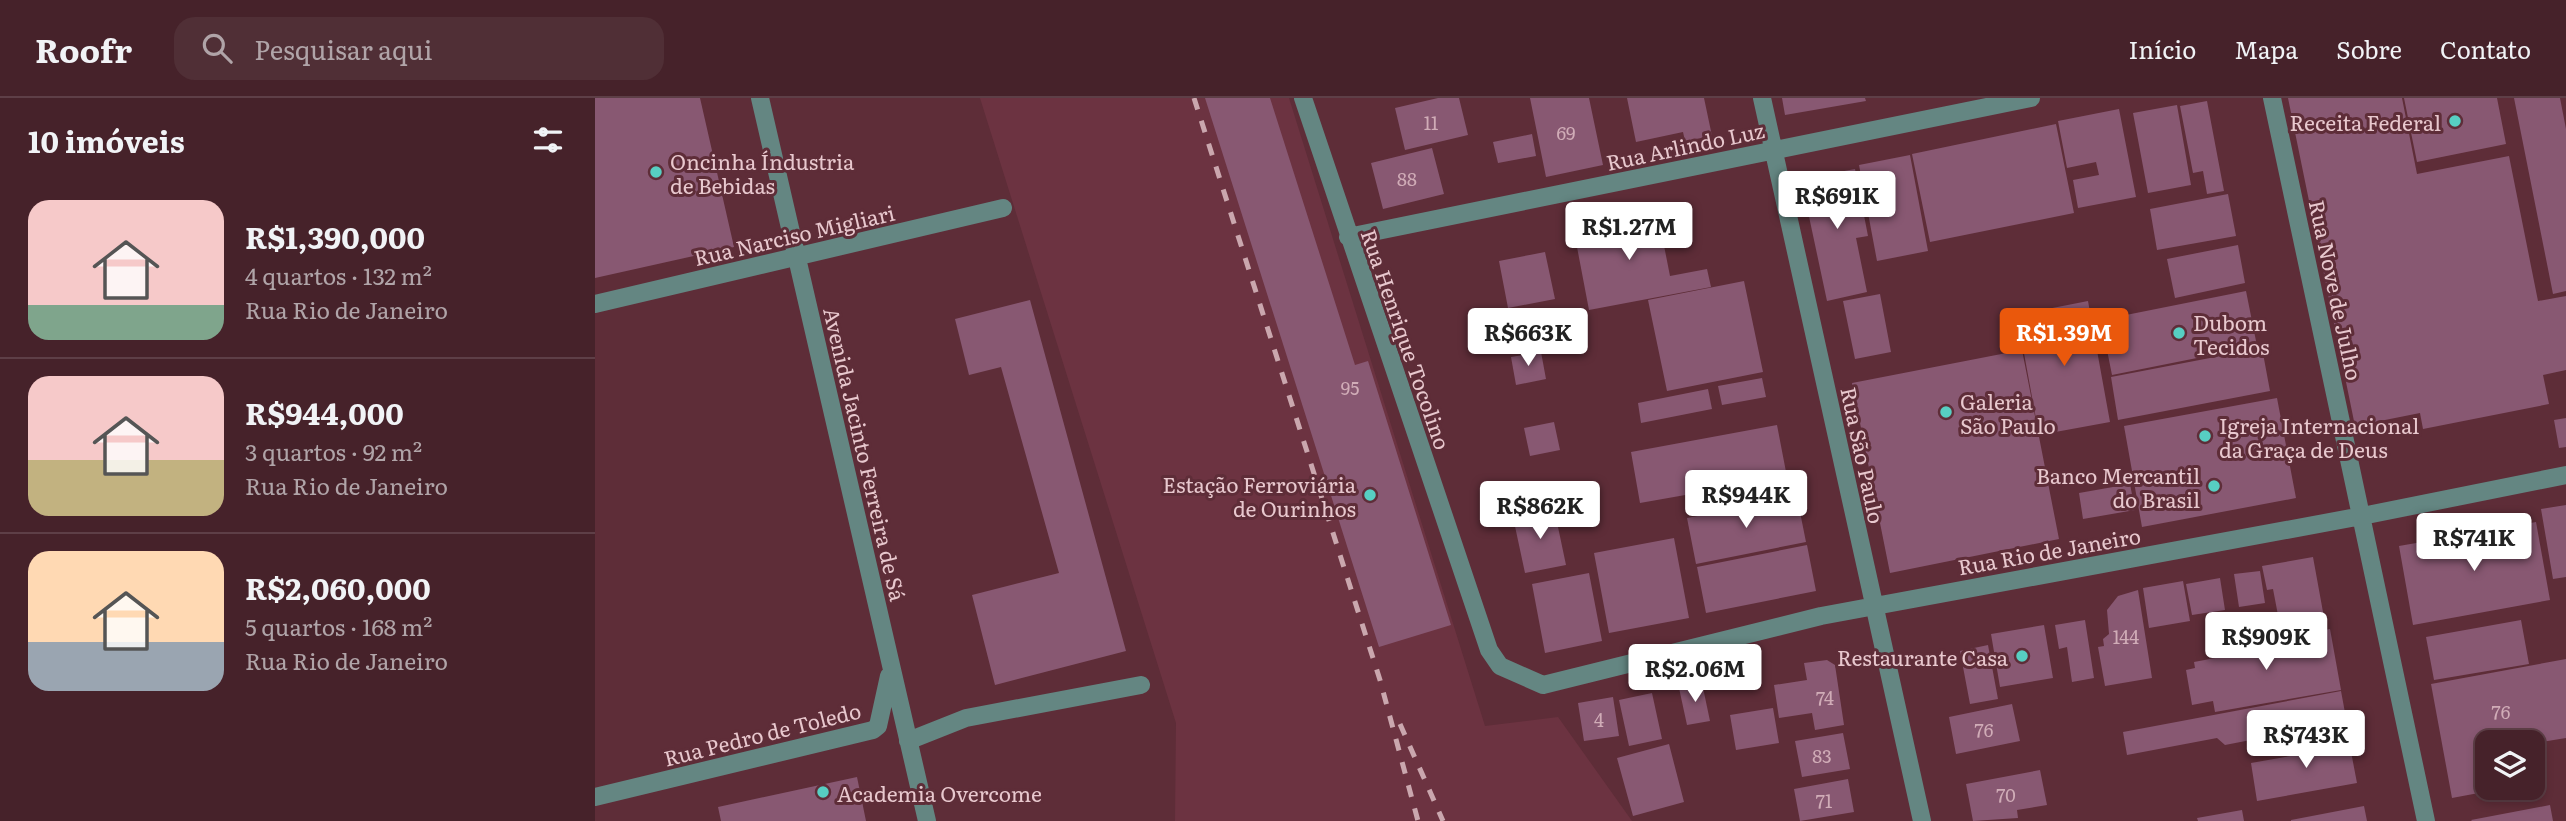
<!DOCTYPE html>
<html lang="pt">
<meta charset="utf-8">
<style>
:root{--surface:#46222a;--page:#502f36;--text:#f1f3f6;--muted:#b0a4a8;--line:#5e3f47;--accent:#ea580c}
body{margin:0;font-family:Literata,serif;background:var(--page);color:var(--text);height:100vh;display:flex;flex-direction:column;font-size:26px;white-space:nowrap}
*{box-sizing:border-box;margin:0}
p{font-size:23px;color:var(--muted)}
.icon{flex:none;width:38px;height:38px;fill:none;stroke:currentColor;stroke-width:2;stroke-linecap:round;stroke-linejoin:round}
.map{position:relative;flex:1;overflow:hidden}
.side{display:flex;flex-direction:column;background:var(--surface);width:595px}
.side>*{flex:none}
.fabs{position:absolute;left:1880px;top:632px;display:grid;gap:14px}
.fabs a{display:grid;place-items:center;width:70px;height:70px;border-radius:14px;background:var(--surface);box-shadow:0 4px 10px #0003,0 0 0 2px var(--line);font-size:35px}
.price{position:absolute;translate:-50% -60px;padding:0 16px;border-radius:7px;background:#fff;color:#222;font-size:23px;line-height:46px;filter:drop-shadow(0 2px 4px #0008)}
.price::after{content:'';position:absolute;left:50%;top:42px;width:21px;height:16px;margin-left:-10px;background:inherit;clip-path:polygon(0 0,100% 0,50% 100%)}
.price.on{background:var(--accent);color:#fff}
ul{padding:0;list-style:none}
li{display:flex;align-items:center;gap:21px;height:175px;padding:0 28px}
li+li{border-top:2px solid var(--line)}
li span{display:grid;place-items:center;flex:none;width:196px;height:140px;border-radius:21px;color:#555}
li>.icon{margin-inline-start:auto}
span .icon{width:84px;height:84px;fill:#fffc;stroke-width:1}
li b{font-size:30px}
h2{display:flex;justify-content:space-between;align-items:center;height:84px;padding:0 28px;font-size:30px}
header{display:flex;align-items:center;gap:42px;box-sizing:border-box;height:98px;padding:0 35px;background:var(--surface);border-bottom:2px solid var(--line)}
header strong{font-size:33px}
nav{display:flex;gap:38px;margin-inline-start:auto;font-size:24px}
.search{width:490px;height:63px;background:var(--page);display:flex;align-items:center;gap:18px;box-sizing:border-box;padding:0 24px;border-radius:21px;color:var(--muted);font-size:26px}
main{display:flex;flex:1;min-height:0}
.map>svg:first-child{display:block}
</style>
<header>
<strong>Roofr</strong>
<div class="search"><svg class="icon" aria-label="search" viewBox="0 0 24 24"><circle cx="10" cy="10" r="6"/><path d="M15 15l6 6"/></svg>Pesquisar aqui</div>
<nav><a>Início</a><a>Mapa</a><a>Sobre</a><a>Contato</a></nav>
</header>
<main>
<section class="side">
<h2>10 imóveis<svg class="icon" aria-label="filters" viewBox="0 0 24 24"><path d="M4 7h16M4 17h16"/><circle cx="9" cy="7" r="2"/><circle cx="15" cy="17" r="2"/></svg></h2>
<ul>
<li><span style="background:linear-gradient(#f6c9c9 75%,#7fa58c 0)"><svg class="icon" aria-label="home" viewBox="0 0 24 24"><path d="M3 11l9-7 9 7M6 9v11h12V9"/></svg></span><div><b>R$1,390,000</b><p>4 quartos · 132 m²</p><p>Rua Rio de Janeiro</p></div></li>
<li><span style="background:linear-gradient(#f6c9c9 60%,#c2b280 0)"><svg class="icon" aria-label="home" viewBox="0 0 24 24"><path d="M3 11l9-7 9 7M6 9v11h12V9"/></svg></span><div><b>R$944,000</b><p>3 quartos · 92 m²</p><p>Rua Rio de Janeiro</p></div></li>
<li><span style="background:linear-gradient(#ffd9b3 65%,#9aa5b1 0)"><svg class="icon" aria-label="home" viewBox="0 0 24 24"><path d="M3 11l9-7 9 7M6 9v11h12V9"/></svg></span><div><b>R$2,060,000</b><p>5 quartos · 168 m²</p><p>Rua Rio de Janeiro</p></div></li>
</ul>
</section>
<div class="map">
<svg width="1971" height="723" viewBox="0 0 1971 723">
<rect width="100%" height="100%" fill="#5e2d38"/>
<!-- built -->
<path fill="#6c3341" d="M 385,0 L 694,0 L 890,628 L 963,619 L 1037,723 L 580,723 L 581,625 Z"/>
<!-- building -->
<path fill="#885872" d="M 0,0 L 105,0 L 139,149 L 0,180 Z
M 610,0 L 675,0 L 760,267 L 773,263 L 856,527 L 784,549 Z
M 843,0 L 864,0 L 873,37 L 810,52 L 800,10 Z
M 935,0 L 994,0 L 1008,67 L 951,79 Z
M 1032,0 L 1109,0 L 1117,38 L 1090,43 L 1088,34 L 1041,44 Z
M 1187,0 L 1270,0 L 1271,3 L 1190,17 Z
M 1693,0 L 1807,0 L 1822,76 L 1914,58 L 1943,203 L 1971,198 L 1971,272 L 1948,277 L 1954,306 L 1828,331 L 1825,315 L 1760,328 Z
M 1809,0 L 1902,0 L 1911,46 L 1822,64 Z
M 1919,0 L 1965,0 L 1971,31 L 1971,193 L 1958,196 Z
M 1612,3 L 1629,93 L 1612,96 L 1608,73 L 1598,75 L 1585,8 Z
M 1582,7 L 1596,87 L 1553,95 L 1538,15 Z
M 1524,11 L 1541,99 L 1483,110 L 1478,82 L 1504,77 L 1501,64 L 1472,70 L 1463,23 Z
M 1461,26 L 1479,115 L 1335,144 L 1317,56 Z
M 937,36 L 941,58 L 903,65 L 898,44 Z
M 837,50 L 849,96 L 788,111 L 776,65 Z
M 1315,57 L 1333,153 L 1282,163 L 1264,67 Z
M 1260,71 L 1273,138 L 1261,140 L 1272,194 L 1232,203 L 1206,81 Z
M 1633,96 L 1641,138 L 1562,152 L 1555,111 Z
M 1062,112 L 1075,178 L 1112,171 L 1116,189 L 994,212 L 978,128 Z
M 1643,147 L 1650,185 L 1580,200 L 1572,161 Z
M 950,154 L 960,201 L 913,210 L 904,163 Z
M 1149,183 L 1168,274 L 1072,293 L 1053,202 Z
M 1651,193 L 1662,248 L 1517,277 L 1506,222 Z
M 1285,196 L 1296,254 L 1260,261 L 1248,203 Z
M 435,202 L 531,553 L 400,587 L 377,497 L 464,475 L 406,269 L 374,277 L 360,221 Z
M 1493,203 L 1515,324 L 1444,337 L 1422,217 Z
M 1667,250 L 1675,293 L 1523,322 L 1516,279 Z
M 1427,252 L 1464,441 L 1295,475 L 1257,285 Z
M 946,254 L 951,281 L 921,287 L 916,259 Z
M 1167,280 L 1171,299 L 1127,307 L 1123,288 Z
M 1113,291 L 1117,311 L 1046,325 L 1043,305 Z
M 1682,300 L 1701,400 L 1547,429 L 1529,328 Z
M 1971,320 L 1971,349 L 1964,350 L 1959,322 Z
M 959,324 L 965,352 L 935,358 L 929,330 Z
M 1182,327 L 1192,379 L 1045,405 L 1036,354 Z
M 1535,386 L 1540,412 L 1488,421 L 1484,395 Z
M 1202,399 L 1211,444 L 1101,466 L 1092,420 Z
M 1971,407 L 1971,479 L 1958,481 L 1946,411 Z
M 959,410 L 971,467 L 930,475 L 918,419 Z
M 1941,424 L 1955,502 L 1818,527 L 1804,448 Z
M 1079,440 L 1094,520 L 1014,535 L 999,455 Z
M 1212,447 L 1221,493 L 1111,515 L 1102,469 Z
M 1718,459 L 1730,525 L 1686,533 L 1678,491 L 1672,492 L 1667,468 Z
M 1665,473 L 1670,505 L 1644,509 L 1639,476 Z
M 994,475 L 1007,543 L 950,555 L 937,486 Z
M 1625,480 L 1630,512 L 1597,517 L 1591,486 Z
M 1588,483 L 1595,523 L 1554,530 L 1548,490 Z
M 1543,492 L 1557,580 L 1510,588 L 1503,549 L 1509,548 L 1508,541 L 1514,536 L 1512,512 L 1523,498 Z
M 1490,522 L 1499,580 L 1477,584 L 1472,549 L 1464,551 L 1460,527 Z
M 1926,522 L 1934,566 L 1839,582 L 1831,539 Z
M 1449,527 L 1458,580 L 1405,589 L 1396,536 Z
M 1735,531 L 1746,592 L 1620,614 L 1618,603 L 1597,607 L 1591,572 L 1600,570 L 1599,564 L 1620,560 L 1618,552 Z
M 1393,547 L 1403,601 L 1375,606 L 1365,553 Z
M 1971,561 L 1971,640 L 1941,645 L 1948,683 L 1937,685 L 1937,644 L 1892,644 L 1892,690 L 1905,691 L 1857,700 L 1836,586 Z
M 1232,562 L 1240,567 L 1249,627 L 1220,632 L 1217,615 L 1184,620 L 1179,587 L 1212,582 L 1209,565 Z
M 1107,585 L 1115,623 L 1092,627 L 1084,590 Z
M 1746,593 L 1751,620 L 1740,623 L 1743,637 L 1709,643 L 1707,632 L 1630,647 L 1622,640 L 1532,657 L 1528,634 Z
M 1057,595 L 1067,641 L 1034,648 L 1024,602 Z
M 1018,599 L 1024,638 L 989,643 L 983,605 Z
M 1417,606 L 1425,643 L 1361,656 L 1354,619 Z
M 1178,610 L 1184,645 L 1141,652 L 1135,617 Z
M 1248,635 L 1255,671 L 1207,679 L 1200,643 Z
M 1753,638 L 1762,685 L 1662,703 L 1656,665 L 1713,655 L 1711,645 Z
M 1074,646 L 1089,704 L 1038,718 L 1022,660 Z
M 1445,672 L 1452,707 L 1422,712 L 1423,720 L 1378,723 L 1371,686 Z
M 262,679 L 271,723 L 126,723 L 123,709 Z
M 1253,681 L 1259,714 L 1205,723 L 1199,691 Z
M 1955,707 L 1958,723 L 1877,723 L 1876,722 Z
M 1769,708 L 1772,723 L 1696,723 L 1696,722 Z
M 1647,712 L 1649,723 L 1603,723 L 1602,720 Z"/>
<g fill="none" stroke-linecap="round" stroke-linejoin="round">
<!-- minor -->
<path stroke="#648682" stroke-width="18" d="M 165,0 L 332,723
M 708,0 L 894,552 L 905,568 L 948,587
M 1167,0 L 1327,723
M 1677,0 L 1831,723
M 753,139 L 1436,0
M 0,206 L 408,110
M 948,587 L 1226,518 L 1767,418 L 1971,377
M 313,643 L 371,620 L 546,587
M 0,699 L 278,632 L 283,628 L 294,578"/>
<!-- rail -->
<path stroke="#caa7ae" stroke-width="5" stroke-dasharray="12 12" stroke-linecap="butt" d="M 599,0 L 785,582 L 823,723
M 805,626 L 848,723"/>
</g>
<!-- markers -->
<g fill="#57cec2" stroke="#5e2d38" stroke-width="2.5">
<circle cx="1860" cy="23" r="7"/>
<circle cx="61" cy="74" r="7"/>
<circle cx="1584" cy="235" r="7"/>
<circle cx="1351" cy="314" r="7"/>
<circle cx="1610" cy="338" r="7"/>
<circle cx="1619" cy="388" r="7"/>
<circle cx="775" cy="397" r="7"/>
<circle cx="1427" cy="558" r="7"/>
<circle cx="228" cy="694" r="7"/>
</g>
<g text-anchor="middle" dominant-baseline="central" stroke-width="6" stroke-linejoin="round" paint-order="stroke">
<!-- number labels -->
<g font-size="18" fill="#d0acb7">
<text x="836" y="24">11</text>
<text x="971" y="34">69</text>
<text x="812" y="80">88</text>
<text x="755" y="289">95</text>
<text x="1531" y="538">144</text>
<text x="1230" y="599">74</text>
<text x="1906" y="613">76</text>
<text x="1004" y="621">4</text>
<text x="1389" y="631">76</text>
<text x="1227" y="657">83</text>
<text x="1411" y="696">70</text>
<text x="1229" y="702">71</text>
</g>
<!-- poi labels -->
<g font-size="21" fill="#e8c8ce" stroke="#5e2d38" text-anchor="start">
<text x="1846" y="23" text-anchor="end">Receita Federal</text>
<text x="75" y="62">Oncinha Índustria<tspan x="75" dy="24">de Bebidas</tspan></text>
<text x="1598" y="223">Dubom<tspan x="1598" dy="24">Tecidos</tspan></text>
<text x="1365" y="302">Galeria<tspan x="1365" dy="24">São Paulo</tspan></text>
<text x="1624" y="326">Igreja Internacional<tspan x="1624" dy="24">da Graça de Deus</tspan></text>
<text x="1605" y="376" text-anchor="end">Banco Mercantil<tspan x="1605" dy="24">do Brasil</tspan></text>
<text x="761" y="385" text-anchor="end">Estação Ferroviária<tspan x="761" dy="24">de Ourinhos</tspan></text>
<text x="1413" y="558" text-anchor="end">Restaurante Casa</text>
<text x="242" y="694">Academia Overcome</text>
</g>
<!-- street labels -->
<g font-size="21" fill="#e8c8ce" stroke="#5e2d38">
<text transform="translate(1090 47) rotate(-12)">Rua Arlindo Luz</text>
<text transform="translate(199 136) rotate(-13)">Rua Narciso Migliari</text>
<text transform="translate(1742 192) rotate(78)">Rua Nove de Julho</text>
<text transform="translate(812 241) rotate(71)">Rua Henrique Tocolino</text>
<text transform="translate(271 356) rotate(77)">Avenida Jacinto Ferreira de Sá</text>
<text transform="translate(1269 357) rotate(78)">Rua São Paulo</text>
<text transform="translate(1454 452) rotate(-10)">Rua Rio de Janeiro</text>
<text transform="translate(167 635) rotate(-14)">Rua Pedro de Toledo</text>
</g>
</g>
</svg>
<div class="fabs">
<a><svg class="icon" aria-label="layers" viewBox="0 0 24 24"><path d="M12 4l9 5-9 5-9-5zM3 14l9 5 9-5"/></svg></a>
</div>
<b class="price" style="left:1242px;top:133px">R$691K</b>
<b class="price" style="left:1034px;top:164px">R$1.27M</b>
<b class="price" style="left:933px;top:270px">R$663K</b>
<b class="price on" style="left:1469px;top:270px">R$1.39M</b>
<b class="price" style="left:1151px;top:432px">R$944K</b>
<b class="price" style="left:945px;top:443px">R$862K</b>
<b class="price" style="left:1879px;top:475px">R$741K</b>
<b class="price" style="left:1671px;top:574px">R$909K</b>
<b class="price" style="left:1100px;top:606px">R$2.06M</b>
<b class="price" style="left:1711px;top:672px">R$743K</b>
</div>
</main>
